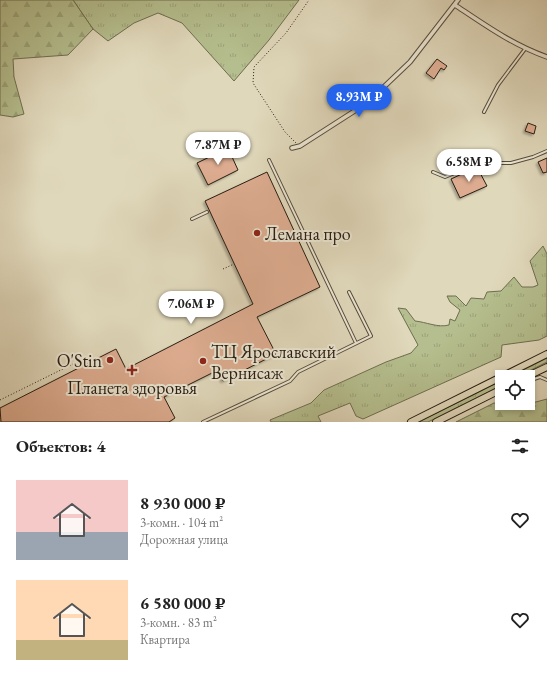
<!DOCTYPE html>
<html lang="ru">
<meta charset="utf-8">
<style>
:root{--surface:#fff;--page:#f6f6f6;--text:#222;--muted:#767676;--accent:#2563eb}
body{margin:0;font-family:"EB Garamond",serif;background:var(--page);color:var(--text);height:100vh;display:flex;flex-direction:column;font-size:15px;white-space:nowrap}
*{box-sizing:border-box;margin:0}
p{font-size:13px;color:var(--muted)}
.icon{flex:none;width:22px;height:22px;fill:none;stroke:currentColor;stroke-width:2;stroke-linecap:round;stroke-linejoin:round}
.map{position:relative;height:422px;overflow:hidden}
.details{display:flex;flex-direction:column;background:var(--surface);flex:1}
.details>*{flex:none}
.fabs{position:absolute;left:495px;top:370px;display:grid;gap:8px}
.fabs a{display:grid;place-items:center;width:40px;height:40px;border-radius:0px;background:var(--surface);box-shadow:0 2px 6px #0003;font-size:20px}
.price{position:absolute;translate:-50% -34px;padding:0 9px;border-radius:14px;background:#fff;color:#222;font-size:13px;line-height:26px;filter:drop-shadow(0 1px 2px #0008)}
.price::after{content:'';position:absolute;left:50%;top:24px;width:12px;height:9px;margin-left:-6px;background:inherit;clip-path:polygon(0 0,100% 0,50% 100%)}
.price.current{background:var(--accent);color:#fff}
ul{padding:0;list-style:none}
li{display:flex;align-items:center;gap:12px;height:100px;padding:0 16px}
li span{display:grid;place-items:center;flex:none;width:112px;height:80px;border-radius:0px;color:#555}
li>.icon{margin-inline-start:auto}
span .icon{width:48px;height:48px;fill:#fffc;stroke-width:1}
li b{font-size:17px}
h2{display:flex;justify-content:space-between;align-items:center;height:48px;padding:0 16px;font-size:17px}
.map>svg:first-child{display:block}
</style>
<div class="map">
<svg width="547" height="422" viewBox="0 0 547 422">
<defs>
<pattern id="grass-tufts" width="24" height="20" patternUnits="userSpaceOnUse"><rect width="24" height="20" fill="#b5be8e"/><path d="M3 7l-1-3M5 7V3M7 7l1-3M15 17l-1-3M17 17v-4M19 17l1-3" fill="none" stroke="#9ca379"/></pattern>
<pattern id="forest-firs" width="22" height="20" patternUnits="userSpaceOnUse"><rect width="22" height="20" fill="#b5be8e"/><path d="M5 1l3.5 6h-7zM16 11l3.5 6h-7z" fill="#9ca379"/></pattern>
<filter id="shadow"><feDropShadow dx="-2" dy="2" stdDeviation="1" flood-color="#0004"/></filter>
</defs>
<rect width="100%" height="100%" fill="#e0d8bb"/>
<filter id="stains"><feTurbulence type="fractalNoise" baseFrequency=".005" numOctaves="4"/><feColorMatrix values="0 0 0 0 .2 0 0 0 0 .09 0 0 0 0 .02 0 0 0 .5 -.17"/></filter>
<radialGradient id="worn" r=".72"><stop offset=".6" stop-color="#630" stop-opacity="0"/><stop offset="1" stop-color="#630" stop-opacity=".3"/></radialGradient>
<!-- grass -->
<path fill="url(#grass-tufts)" stroke="#6e6e50" d="M 73,0 L 299,0 L 269,40 L 234,81 L 182,23 L 158,13 L 134,23 L 108,41 L 93,29 Z
M 543,246 L 547,254 L 547,336 L 539,340 L 502,345 L 501,357 L 363,419 L 356,416 L 350,403 L 318,416 L 321,422 L 271,422 L 270,420 L 311,403 L 324,390 L 386,362 L 411,353 L 418,345 L 398,308 L 406,309 L 415,321 C 426,322 438,328 449,325 L 450,319 L 455,321 L 460,310 L 450,302 L 447,296 L 456,296 L 466,306 L 471,298 L 484,299 L 487,292 L 501,291 L 514,277 L 522,287 L 533,287 L 538,285 L 530,261 Z
M 547,357 L 547,362 L 517,377 L 507,377 Z
M 502,380 L 502,385 L 428,422 L 418,422 Z"/>
<!-- forest -->
<path fill="url(#forest-firs)" stroke="#6e6e50" d="M 0,0 L 73,0 L 93,29 L 68,55 L 13,59 L 14,77 L 24,114 L 13,117 L 0,115 Z
M 547,399 L 547,422 L 456,422 L 494,403 L 521,406 Z"/>
<!-- building -->
<path fill="#ddac90" stroke="#281d12" filter="url(#shadow)" d="M 437,59 L 447,66 L 444,70 L 441,68 L 434,79 L 426,73 Z
M 528,123 L 536,126 L 534,134 L 525,131 Z
M 228,148 L 238,170 L 208,185 L 197,163 Z
M 547,158 L 547,172 L 543,173 L 538,162 Z
M 477,167 L 487,186 L 460,198 L 451,179 Z
M 267,172 L 320,287 L 257,317 L 276,354 L 223,381 L 218,370 L 164,397 L 175,418 L 169,422 L 1,422 L 0,408 L 116,349 L 126,369 L 253,304 L 205,201 Z"/>
<g fill="none" stroke-linecap="round" stroke-linejoin="round">
<defs>
<path id="service" d="M 484,112 L 498,85 L 525,49
M 269,160 L 356,343
M 433,172 L 445,177 L 478,163 L 511,163 L 533,157 L 547,151
M 192,219 L 207,212
M 528,381 L 540,377 L 547,380
M 203,422 L 290,381 L 298,372 L 371,336 L 349,292"/>
<path id="minor" d="M 455,5 C 485,25 513,45 547,57
M 292,148 L 300,146 L 367,103 L 410,62 L 458,0"/>
<path id="trunk" d="M 526,377 L 547,367
M 411,422 L 547,354
M 436,422 L 502,389"/>
</defs>
<!-- service casing -->
<use href="#service" stroke="#564c3c" stroke-width="4"/>
<!-- minor casing -->
<use href="#minor" stroke="#564c3c" stroke-width="5.5"/>
<!-- trunk casing -->
<use href="#trunk" stroke="#281d12" stroke-width="8"/>
<!-- path -->
<path stroke="#281d12" stroke-width="1" stroke-dasharray="1 2" stroke-linecap="butt" d="M 296,143 L 285,132 L 253,83 L 254,67 L 286,33 L 309,0
M 223,269 L 234,264
M 76,355 L 79,361 L 79,368
M 0,400 L 79,361"/>
<!-- service -->
<use href="#service" stroke="#ebe6d3" stroke-width="2"/>
<!-- minor -->
<use href="#minor" stroke="#ebe6d3" stroke-width="3.5"/>
<!-- trunk -->
<use href="#trunk" stroke="#e0d8bb" stroke-width="6"/>
</g>
<!-- markers -->
<g fill="#8f2418" stroke="#ebe6d3" stroke-width="1.5">
<circle cx="257" cy="233" r="4"/>
<circle cx="110" cy="360" r="4"/>
<circle cx="203" cy="361" r="4"/>
<path d="M130 364h4v4h4v4h-4v4h-4v-4h-4v-4h4z"/>
</g>
<g text-anchor="middle" dominant-baseline="central" stroke-width="4" stroke-linejoin="round" paint-order="stroke">
<!-- poi labels -->
<g font-size="18" fill="#281d12" stroke="#ebe6d3" text-anchor="start">
<text x="265" y="233">Лемана про</text>
<text x="211" y="351">ТЦ Ярославский<tspan x="211" dy="21">Вернисаж</tspan></text>
<text x="102" y="360" text-anchor="end">O'Stin</text>
<text x="132" y="387" text-anchor="middle">Планета здоровья</text>
</g>
</g>
<rect width="100%" height="100%" filter="url(#stains)"/>
<rect width="100%" height="100%" fill="url(#worn)"/>
</svg>
<div class="fabs">
<a><svg class="icon" aria-label="locate" viewBox="0 0 24 24"><circle cx="12" cy="12" r="6"/><path d="M12 2v4M12 18v4M2 12h4M18 12h4"/></svg></a>
</div>
<b class="price current" style="left:359px;top:118px">8.93M ₽</b>
<b class="price" style="left:218px;top:166px">7.87M ₽</b>
<b class="price" style="left:469px;top:183px">6.58M ₽</b>
<b class="price" style="left:191px;top:325px">7.06M ₽</b>
</div>
<section class="details">
<h2>Объектов: 4<svg class="icon" aria-label="filters" viewBox="0 0 24 24"><path d="M4 7h16M4 17h16"/><circle cx="9" cy="7" r="2"/><circle cx="15" cy="17" r="2"/></svg></h2>
<ul>
<li><span style="background:linear-gradient(#f6c9c9 65%,#9aa5b1 0)"><svg class="icon" aria-label="home" viewBox="0 0 24 24"><path d="M3 11l9-7 9 7M6 9v11h12V9"/></svg></span><div><b>8 930 000 ₽</b><p>3-комн. · 104 m²</p><p>Дорожная улица</p></div><svg class="icon" aria-label="heart" viewBox="0 0 24 24"><path d="M12 20l-8-8c-3-5 5-10 8-4 3-6 11-1 8 4z"/></svg></li>
<li><span style="background:linear-gradient(#ffd9b3 75%,#c2b280 0)"><svg class="icon" aria-label="home" viewBox="0 0 24 24"><path d="M3 11l9-7 9 7M6 9v11h12V9"/></svg></span><div><b>6 580 000 ₽</b><p>3-комн. · 83 m²</p><p>Квартира</p></div><svg class="icon" aria-label="heart" viewBox="0 0 24 24"><path d="M12 20l-8-8c-3-5 5-10 8-4 3-6 11-1 8 4z"/></svg></li>
</ul>
</section>
